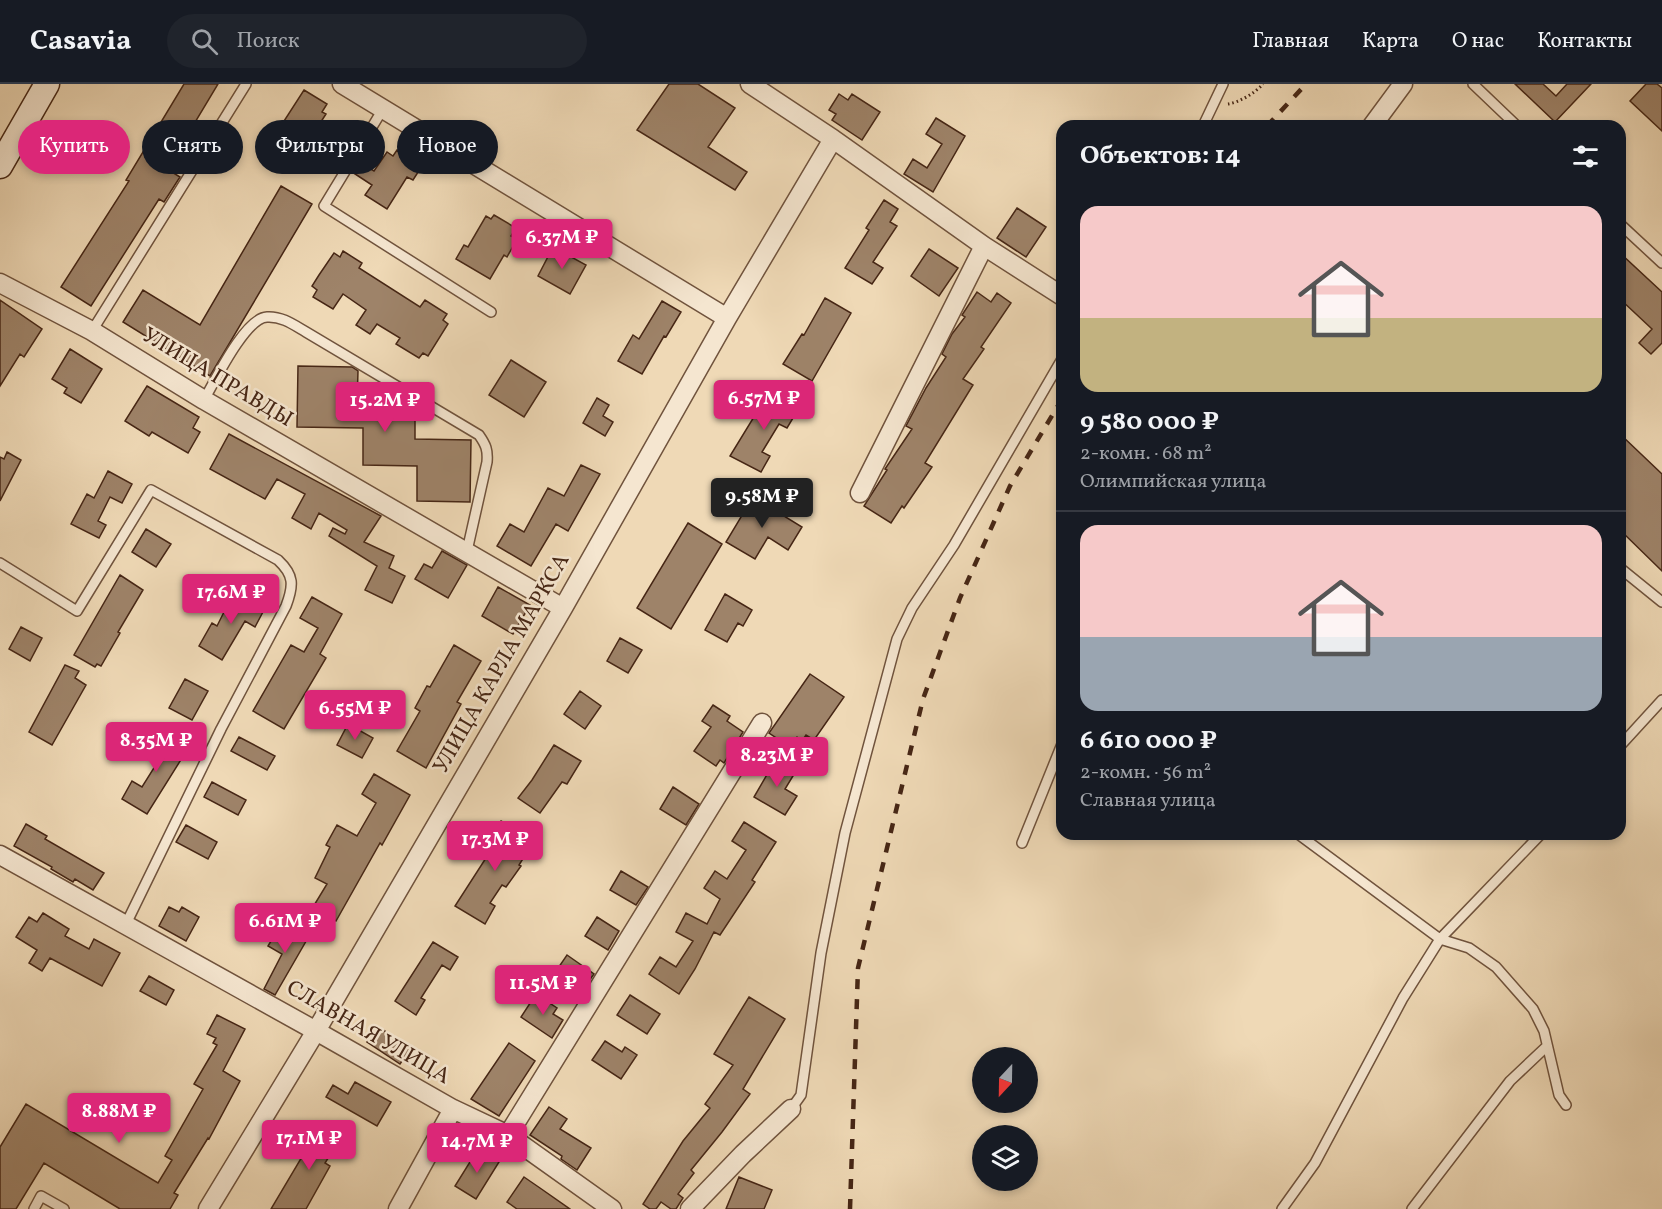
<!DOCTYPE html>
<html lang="ru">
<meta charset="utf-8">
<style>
:root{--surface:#171b24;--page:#20242c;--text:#f1f3f6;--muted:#9ea1a6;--line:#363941;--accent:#db2777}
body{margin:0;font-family:Vollkorn,serif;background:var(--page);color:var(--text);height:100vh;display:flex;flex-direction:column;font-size:22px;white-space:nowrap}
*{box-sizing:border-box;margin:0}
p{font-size:20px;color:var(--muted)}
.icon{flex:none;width:33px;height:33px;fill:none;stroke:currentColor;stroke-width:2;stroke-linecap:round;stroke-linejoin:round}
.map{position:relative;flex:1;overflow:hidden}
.details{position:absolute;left:1056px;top:36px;width:570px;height:720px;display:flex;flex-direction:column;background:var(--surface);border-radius:18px;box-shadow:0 3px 9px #0003}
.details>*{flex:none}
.guide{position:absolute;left:18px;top:36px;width:570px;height:54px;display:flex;gap:12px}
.needle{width:39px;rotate:202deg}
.tools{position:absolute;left:972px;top:963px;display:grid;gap:12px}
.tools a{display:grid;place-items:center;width:66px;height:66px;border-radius:50%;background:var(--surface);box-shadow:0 3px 9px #0003;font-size:30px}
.price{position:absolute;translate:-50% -51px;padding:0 14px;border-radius:6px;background:var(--accent);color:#fff;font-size:20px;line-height:39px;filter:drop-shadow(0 2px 3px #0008)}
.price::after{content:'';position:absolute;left:50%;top:36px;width:18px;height:14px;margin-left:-9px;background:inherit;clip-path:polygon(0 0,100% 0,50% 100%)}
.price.on{background:#222;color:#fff}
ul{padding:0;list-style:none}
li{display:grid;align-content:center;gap:12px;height:318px;padding:0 24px}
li+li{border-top:2px solid var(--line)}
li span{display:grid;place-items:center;height:186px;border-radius:18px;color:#555}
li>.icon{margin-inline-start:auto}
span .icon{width:108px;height:108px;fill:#fffc;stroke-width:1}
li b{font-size:26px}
h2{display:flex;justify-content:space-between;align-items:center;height:72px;padding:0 24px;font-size:26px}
.tag{padding:0 21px;border-radius:27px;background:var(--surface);box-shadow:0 3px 9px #0003;font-size:21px;line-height:54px}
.tag.on{background:var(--accent);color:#fff}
header{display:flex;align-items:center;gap:36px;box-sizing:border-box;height:84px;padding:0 30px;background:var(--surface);border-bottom:2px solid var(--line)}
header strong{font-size:28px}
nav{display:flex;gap:33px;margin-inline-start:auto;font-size:21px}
.search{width:420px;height:54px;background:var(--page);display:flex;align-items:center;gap:15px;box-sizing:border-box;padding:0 21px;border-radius:33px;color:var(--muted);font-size:22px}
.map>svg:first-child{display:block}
</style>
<header>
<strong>Casavia</strong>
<div class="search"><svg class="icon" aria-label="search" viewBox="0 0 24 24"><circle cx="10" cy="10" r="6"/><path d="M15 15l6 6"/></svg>Поиск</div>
<nav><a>Главная</a><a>Карта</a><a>О нас</a><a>Контакты</a></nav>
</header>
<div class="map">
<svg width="1662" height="1125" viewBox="0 0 1662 1125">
<rect width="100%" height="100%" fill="#efd9b6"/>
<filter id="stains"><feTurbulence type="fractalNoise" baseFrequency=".00333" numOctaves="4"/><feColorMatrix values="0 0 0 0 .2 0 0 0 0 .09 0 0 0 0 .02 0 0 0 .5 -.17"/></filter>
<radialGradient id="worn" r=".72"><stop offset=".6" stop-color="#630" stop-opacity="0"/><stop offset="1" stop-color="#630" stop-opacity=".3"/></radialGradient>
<!-- building -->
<path fill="#9e8369" stroke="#462615" stroke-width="1.5" d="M 184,0 L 218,0 L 167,85 L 180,93 L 164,118 L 159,115 L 91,222 L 61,203 L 129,97 L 126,96 Z
M 669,0 L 698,0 L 735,24 L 708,63 L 747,88 L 735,106 L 637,46 Z
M 1515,0 L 1543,0 L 1556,12 L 1567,0 L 1591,0 L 1555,38 Z
M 1646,0 L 1657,0 L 1662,4 L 1662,47 L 1630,17 Z
M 304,6 L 327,20 L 322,28 L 326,30 L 306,61 L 302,59 L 297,65 L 275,51 Z
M 839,10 L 848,16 L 852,10 L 880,28 L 862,56 L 832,36 L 836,30 L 829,26 Z
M 936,34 L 965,52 L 933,108 L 904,90 L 913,75 L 927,84 L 942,60 L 926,50 Z
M 397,66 L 422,82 L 413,96 L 407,93 L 387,125 L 365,111 L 372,101 L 352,88 L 359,78 L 374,87 L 387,68 L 393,72 Z
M 281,102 L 312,120 L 210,292 L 123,238 L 143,206 L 200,241 Z
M 884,116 L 898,125 L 890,138 L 897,142 L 873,178 L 883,184 L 872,200 L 845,184 L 869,146 L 866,144 Z
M 1017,124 L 1046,143 L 1026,173 L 997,154 Z
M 494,131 L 516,144 L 511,152 L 517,155 L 507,173 L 504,171 L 490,195 L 456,175 L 464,161 L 468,163 L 486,132 L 491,135 Z
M 553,163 L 586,181 L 570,210 L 538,192 Z
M 929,165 L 958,184 L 939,212 L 911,192 Z
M 343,167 L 362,179 L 359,184 L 420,223 L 425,216 L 447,230 L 443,236 L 448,240 L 428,272 L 423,269 L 419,274 L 396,260 L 400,254 L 377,240 L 370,250 L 356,241 L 366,226 L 343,210 L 333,225 L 313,213 L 317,206 L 312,202 L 319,191 L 334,169 L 340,173 Z
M 1620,169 L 1662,208 L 1662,259 L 1651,270 L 1639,259 L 1652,245 L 1620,215 Z
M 977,208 L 991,218 L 997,209 L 1011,219 L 981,263 L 984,265 L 963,295 L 973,301 L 925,379 L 932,383 L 904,424 L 902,422 L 891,439 L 864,422 L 887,386 L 885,385 L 912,345 L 906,342 L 926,304 L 946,273 L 942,270 L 952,250 L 965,233 L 962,231 L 964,228 Z
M 825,214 L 851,229 L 812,297 L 783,280 L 802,250 L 804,251 Z
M 0,216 L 42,245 L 24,273 L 20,270 L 0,302 Z
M 662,217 L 681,228 L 666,253 L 664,252 L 642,290 L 618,277 L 633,251 L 639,255 Z
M 70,265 L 102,285 L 81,319 L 64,309 L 67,304 L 52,295 Z
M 511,276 L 546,298 L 524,333 L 489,311 Z
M 298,282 L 352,283 L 358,287 L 357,320 L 415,321 L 415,355 L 471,356 L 470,418 L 417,417 L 417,382 L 363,381 L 363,344 L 297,343 Z
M 147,302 L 199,333 L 193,344 L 200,348 L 188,369 L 152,348 L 149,352 L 125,337 Z
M 768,310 L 782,318 L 785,311 L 799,319 L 799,324 L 787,344 L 779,340 L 762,368 L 770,372 L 761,388 L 730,372 Z
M 597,314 L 609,321 L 603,332 L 613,338 L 605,352 L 583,339 Z
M 229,350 L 381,432 L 364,458 L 394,472 L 389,484 L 405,492 L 392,519 L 365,506 L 377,482 L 329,452 L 333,444 L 345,450 L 347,446 L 319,429 L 311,445 L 292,434 L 305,410 L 277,395 L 265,415 L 210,385 Z
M 1620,350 L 1662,390 L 1662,487 L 1620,446 Z
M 7,368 L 21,376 L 0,417 L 0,373 L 4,375 Z
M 581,381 L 600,390 L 568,447 L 556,440 L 531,482 L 497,462 L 510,440 L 524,448 L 548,404 L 564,412 Z
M 108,387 L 132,400 L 122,419 L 110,413 L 98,437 L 106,441 L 99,454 L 71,440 L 87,410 L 94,414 Z
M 753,413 L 802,443 L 788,466 L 768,453 L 755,475 L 726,458 Z
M 688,439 L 722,460 L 671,545 L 637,524 Z
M 146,445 L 171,460 L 156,483 L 132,468 Z
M 442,467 L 467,481 L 448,514 L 415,495 L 424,480 L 432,484 Z
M 120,491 L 143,506 L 118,548 L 120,549 L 101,582 L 97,580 L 95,583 L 74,571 Z
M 498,503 L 530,521 L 513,550 L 482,532 Z
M 234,508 L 265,524 L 255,543 L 245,537 L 222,576 L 199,562 L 212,539 L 217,542 Z
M 725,510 L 752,526 L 743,542 L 738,539 L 727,558 L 705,546 Z
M 312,513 L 342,530 L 320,570 L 326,574 L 284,645 L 253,627 L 291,561 L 304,568 L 318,544 L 300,534 Z
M 21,543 L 42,554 L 30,577 L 9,565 Z
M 620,554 L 642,566 L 628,589 L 607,577 Z
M 454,561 L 481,577 L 457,618 L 461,620 L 426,684 L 397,667 L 420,627 L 415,624 L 427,602 L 430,603 Z
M 65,581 L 79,587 L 75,594 L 86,601 L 52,661 L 29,648 Z
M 810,590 L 844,613 L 814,656 L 806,651 L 802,657 L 797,653 L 790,663 L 769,649 Z
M 185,595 L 208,607 L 192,636 L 169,624 Z
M 580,607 L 601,622 L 585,645 L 564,630 Z
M 713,621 L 730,632 L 727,637 L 743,648 L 724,679 L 720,676 L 716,682 L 694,667 L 711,643 L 702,637 Z
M 348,640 L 373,654 L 362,674 L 337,661 Z
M 154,645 L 187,666 L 147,730 L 122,715 L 132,697 L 142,703 L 162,671 L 145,660 Z
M 239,653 L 275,672 L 267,686 L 231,667 Z
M 554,661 L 581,677 L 567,700 L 562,698 L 540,729 L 518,714 L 532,696 Z
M 776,675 L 796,687 L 785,705 L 797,712 L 785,731 L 754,713 Z
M 374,690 L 410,711 L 382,761 L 380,759 L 336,837 L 313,823 L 327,800 L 315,794 L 330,763 L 326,761 L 337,741 L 357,752 L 376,719 L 362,710 Z
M 212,698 L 246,716 L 238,731 L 204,713 Z
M 673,703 L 699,720 L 686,741 L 660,725 Z
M 501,737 L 534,757 L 519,781 L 521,782 L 506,803 L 502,801 L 490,819 L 495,822 L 485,840 L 455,822 L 495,760 L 489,757 Z
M 744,738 L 776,758 L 752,796 L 755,798 L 720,851 L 714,848 L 695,885 L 679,910 L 649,890 L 660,873 L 676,883 L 693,857 L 676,848 L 686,829 L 707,840 L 720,815 L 704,804 L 715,787 L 727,795 L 746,766 L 732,757 Z
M 26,740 L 47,752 L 45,755 L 104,789 L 93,806 L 75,795 L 73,798 L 51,785 L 52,783 L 14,762 Z
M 186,741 L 217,758 L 208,775 L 176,758 Z
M 621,787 L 648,803 L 636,821 L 610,806 Z
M 169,823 L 179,828 L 182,823 L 199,833 L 186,857 L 159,842 Z
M 43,829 L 69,845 L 65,852 L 89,865 L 94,855 L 120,869 L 102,902 L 50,874 L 42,887 L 29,879 L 37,866 L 16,853 L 29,833 L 37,838 Z
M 597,833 L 619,847 L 608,866 L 585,852 Z
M 283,837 L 309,852 L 275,911 L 264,905 L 282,870 L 268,862 Z
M 433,858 L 458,873 L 450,886 L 442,881 L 421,914 L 425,916 L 416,931 L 395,917 Z
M 567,871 L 594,890 L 581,908 L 554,890 Z
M 149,892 L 174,906 L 166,921 L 140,907 Z
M 536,910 L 557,924 L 553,930 L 563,936 L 552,954 L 521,933 Z
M 630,911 L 660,930 L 647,950 L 617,931 Z
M 749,913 L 785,935 L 743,1005 L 750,1010 L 722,1048 L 691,1086 L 694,1089 L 678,1110 L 683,1114 L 676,1125 L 671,1125 L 661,1118 L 656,1125 L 650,1125 L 643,1120 L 683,1057 L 710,1024 L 705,1020 L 733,981 L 714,970 Z
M 217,931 L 245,945 L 223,987 L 240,997 L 209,1055 L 208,1054 L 174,1109 L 178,1111 L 170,1125 L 120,1125 L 44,1079 L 16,1125 L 0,1125 L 0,1063 L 26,1020 L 158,1099 L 172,1076 L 165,1072 L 203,1005 L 194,1000 L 217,961 L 213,959 L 216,954 L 207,950 Z
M 377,942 L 411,964 L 400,980 L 367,958 Z
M 605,957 L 622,968 L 625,963 L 637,971 L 621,995 L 592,976 Z
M 509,959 L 535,977 L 499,1032 L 471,1015 Z
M 355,998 L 391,1018 L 377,1042 L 326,1013 L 333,1001 L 348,1010 Z
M 549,1023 L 567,1035 L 560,1045 L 591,1064 L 577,1086 L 561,1075 L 562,1072 L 530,1051 Z
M 322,1039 L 342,1052 L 325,1079 L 330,1082 L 306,1125 L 271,1125 Z
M 478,1065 L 499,1078 L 476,1115 L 455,1102 Z
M 524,1093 L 540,1104 L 570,1125 L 517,1125 L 507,1118 Z
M 739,1093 L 772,1106 L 764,1125 L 726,1125 Z"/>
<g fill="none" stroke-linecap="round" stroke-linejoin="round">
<defs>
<path id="service" d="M 1473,0 L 1517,42
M 383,25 L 324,122 L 491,228
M 1203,42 L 1223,0
M 1620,140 L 1662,179
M 92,247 L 246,0
M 204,316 C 215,297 245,234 267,233 C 282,232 294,241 306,248 L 479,351 C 486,361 488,366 487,378 L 467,467
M 0,479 L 77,527 L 151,406 L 278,476 C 294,491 294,501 286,522 L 221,645 L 125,842
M 1620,484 L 1662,518
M 1620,662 L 1662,616
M 1298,750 L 1440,855 L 1469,864 L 1496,883 L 1533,925 L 1544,947 L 1559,1011 L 1566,1021
M 1022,759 L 1062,660
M 791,1025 L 801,1011 L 821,869 L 845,749 L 897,555 L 912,524 L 954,461 L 1062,275
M 34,1125 L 41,1112 L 64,1125
M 1282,1125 L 1315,1079 L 1403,914 L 1440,855 L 1541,750
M 1412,1125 L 1510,997 L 1546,963"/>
<path id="minor" d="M 342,0 L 727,234
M 750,0 L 833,55 L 984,162 L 1062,212
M 1372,42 L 1403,0
M 0,199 L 92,247 L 204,316 L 563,524
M 860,409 L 984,162
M 0,771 L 316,947 L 453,1025 L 508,1051 L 612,1125
M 508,1051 L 762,639
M 208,1125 L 316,947 L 563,524 L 727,234 L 833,55
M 398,1125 L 453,1025
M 690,1125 L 743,1070 L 791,1025"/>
<path id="secondary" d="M 0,82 L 47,0"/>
</defs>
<!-- service casing -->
<use href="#service" stroke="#70533d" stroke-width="12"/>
<!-- minor casing -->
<use href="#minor" stroke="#70533d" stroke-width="21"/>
<!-- secondary casing -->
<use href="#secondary" stroke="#462615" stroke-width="27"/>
<!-- path -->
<path stroke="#462615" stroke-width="3" stroke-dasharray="1.5 3" stroke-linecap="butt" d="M 1228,20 C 1240,18 1255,9 1263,0"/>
<!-- service -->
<use href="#service" stroke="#f5e6d0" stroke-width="9"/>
<!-- minor -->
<use href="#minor" stroke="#f5e6d0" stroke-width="18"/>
<!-- secondary -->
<use href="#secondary" stroke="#f5e6d0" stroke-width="24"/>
<!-- rail -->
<path stroke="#462615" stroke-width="4.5" stroke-dasharray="10 10" stroke-linecap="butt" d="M 1267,42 L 1306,0
M 850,1125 L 858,884 L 923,615 L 960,514 L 1010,402 L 1062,315"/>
</g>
<g text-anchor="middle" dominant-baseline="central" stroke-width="5" stroke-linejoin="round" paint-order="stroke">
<!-- street labels -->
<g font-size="22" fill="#462615" stroke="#f5e6d0">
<text transform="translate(217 294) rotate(31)">УЛИЦА ПРАВДЫ</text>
<text transform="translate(502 580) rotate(-60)">УЛИЦА КАРЛА МАРКСА</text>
<text transform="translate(368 949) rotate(30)">СЛАВНАЯ УЛИЦА</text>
</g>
</g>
<rect width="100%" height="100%" filter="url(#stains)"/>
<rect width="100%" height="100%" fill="url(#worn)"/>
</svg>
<div class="tools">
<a><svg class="needle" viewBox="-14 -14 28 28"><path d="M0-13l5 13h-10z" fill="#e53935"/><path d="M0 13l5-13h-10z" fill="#9ea1a6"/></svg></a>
<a><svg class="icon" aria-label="layers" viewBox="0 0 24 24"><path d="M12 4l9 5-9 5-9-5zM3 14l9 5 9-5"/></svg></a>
</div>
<b class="price" style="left:562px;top:186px">6.37M ₽</b>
<b class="price" style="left:764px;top:347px">6.57M ₽</b>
<b class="price" style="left:385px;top:349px">15.2M ₽</b>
<b class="price on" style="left:762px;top:445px">9.58M ₽</b>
<b class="price" style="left:231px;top:541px">17.6M ₽</b>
<b class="price" style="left:355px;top:657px">6.55M ₽</b>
<b class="price" style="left:156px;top:689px">8.35M ₽</b>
<b class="price" style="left:777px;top:704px">8.23M ₽</b>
<b class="price" style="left:495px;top:788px">17.3M ₽</b>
<b class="price" style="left:285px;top:870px">6.61M ₽</b>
<b class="price" style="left:543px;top:932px">11.5M ₽</b>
<b class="price" style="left:119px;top:1060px">8.88M ₽</b>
<b class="price" style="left:309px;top:1087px">17.1M ₽</b>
<b class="price" style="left:477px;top:1090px">14.7M ₽</b>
<div class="guide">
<a class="tag on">Купить</a>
<a class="tag">Снять</a>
<a class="tag">Фильтры</a>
<a class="tag">Новое</a>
</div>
<section class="details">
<h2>Объектов: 14<svg class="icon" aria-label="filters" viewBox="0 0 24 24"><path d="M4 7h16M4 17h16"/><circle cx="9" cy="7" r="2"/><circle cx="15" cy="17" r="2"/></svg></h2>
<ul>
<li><span style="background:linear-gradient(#f6c9c9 60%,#c2b280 0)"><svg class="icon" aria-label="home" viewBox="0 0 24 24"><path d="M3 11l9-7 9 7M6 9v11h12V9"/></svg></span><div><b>9 580 000 ₽</b><p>2-комн. · 68 m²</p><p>Олимпийская улица</p></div></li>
<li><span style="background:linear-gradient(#f6c9c9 60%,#9aa5b1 0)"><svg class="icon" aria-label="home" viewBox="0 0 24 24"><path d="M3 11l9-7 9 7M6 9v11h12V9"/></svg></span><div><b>6 610 000 ₽</b><p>2-комн. · 56 m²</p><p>Славная улица</p></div></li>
</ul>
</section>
</div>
